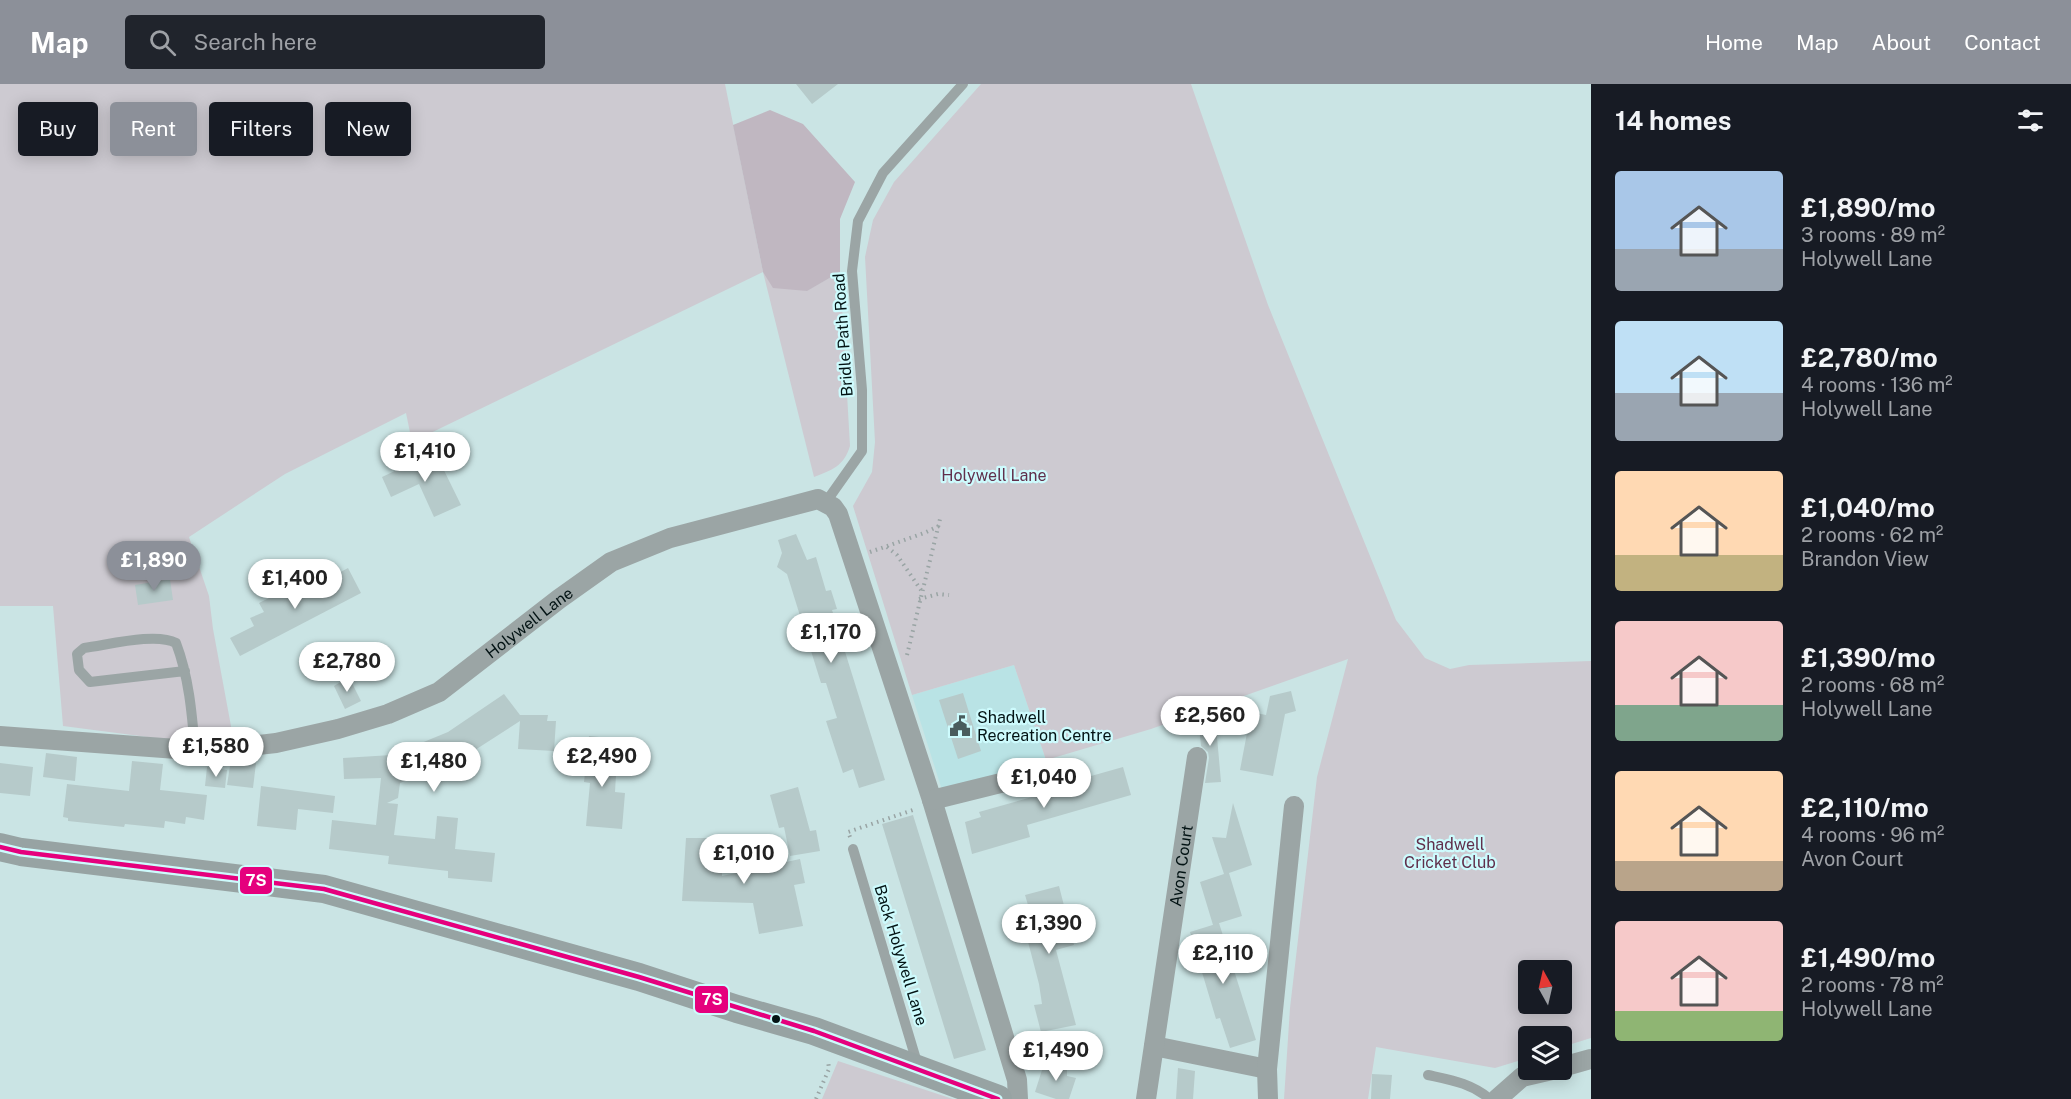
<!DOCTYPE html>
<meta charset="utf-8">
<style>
:root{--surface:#171b24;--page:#20242c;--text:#f1f3f6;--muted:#9ea1a6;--accent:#8c9099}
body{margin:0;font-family:"Public Sans",sans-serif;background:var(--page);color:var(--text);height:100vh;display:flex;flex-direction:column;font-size:22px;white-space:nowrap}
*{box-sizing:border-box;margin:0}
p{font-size:20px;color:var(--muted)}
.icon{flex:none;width:33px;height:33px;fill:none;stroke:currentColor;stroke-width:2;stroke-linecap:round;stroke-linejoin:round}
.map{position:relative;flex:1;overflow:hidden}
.side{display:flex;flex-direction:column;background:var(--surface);width:480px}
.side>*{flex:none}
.banner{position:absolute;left:18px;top:18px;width:570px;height:54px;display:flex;gap:12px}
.needle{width:39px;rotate:352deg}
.controls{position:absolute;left:1518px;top:876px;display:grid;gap:12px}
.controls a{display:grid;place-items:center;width:54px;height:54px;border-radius:6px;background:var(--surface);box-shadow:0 3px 15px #0003;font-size:30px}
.price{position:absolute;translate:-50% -51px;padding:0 14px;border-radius:21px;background:#fff;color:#222;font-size:20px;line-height:39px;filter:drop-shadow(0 2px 3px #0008)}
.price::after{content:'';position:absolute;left:50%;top:36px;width:18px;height:14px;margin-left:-9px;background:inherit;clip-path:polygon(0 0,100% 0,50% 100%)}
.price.selected{background:var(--accent);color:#fff}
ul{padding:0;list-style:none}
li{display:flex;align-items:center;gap:18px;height:150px;padding:0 24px}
li span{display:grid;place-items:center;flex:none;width:168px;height:120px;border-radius:6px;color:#555}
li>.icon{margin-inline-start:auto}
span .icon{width:72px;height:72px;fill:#fffc;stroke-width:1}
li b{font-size:26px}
h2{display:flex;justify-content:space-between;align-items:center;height:72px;padding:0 24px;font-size:26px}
.pill{padding:0 21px;border-radius:6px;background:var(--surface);box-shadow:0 3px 15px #0003;font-size:21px;line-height:54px}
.pill.selected{background:var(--accent);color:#fff}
header{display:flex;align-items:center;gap:36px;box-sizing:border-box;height:84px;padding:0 30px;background:var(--accent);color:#fff}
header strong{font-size:28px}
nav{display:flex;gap:33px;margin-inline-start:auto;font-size:21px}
.search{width:420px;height:54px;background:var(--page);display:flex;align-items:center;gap:15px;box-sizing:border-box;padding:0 21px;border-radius:6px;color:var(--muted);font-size:22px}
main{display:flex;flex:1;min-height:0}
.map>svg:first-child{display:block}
</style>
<header>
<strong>Map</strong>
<div class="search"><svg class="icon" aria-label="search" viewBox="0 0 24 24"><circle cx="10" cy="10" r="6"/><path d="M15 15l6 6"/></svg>Search here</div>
<nav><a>Home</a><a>Map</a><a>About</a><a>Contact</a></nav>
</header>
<main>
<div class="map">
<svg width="1591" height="1015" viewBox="0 0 1591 1015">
<rect width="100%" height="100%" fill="#cae4e4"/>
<!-- built -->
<path fill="#b9e3e5" d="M 1014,581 L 1046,676 L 942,706 L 912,611 Z"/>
<!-- green -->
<path fill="#cdcad1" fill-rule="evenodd" d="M 0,0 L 725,0 L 763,188 L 806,207 L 840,188 L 850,362 C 844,382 832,386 814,393 L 763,188 L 412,358 L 406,329 L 285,390 L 189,453 L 209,512 L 213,545 L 233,653 L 163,655 L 63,642 L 53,522 L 0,522 Z
M 981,0 L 1191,0 L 1268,221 L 1396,536 L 1425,574 L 1450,585 L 1469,581 L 1591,577 L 1591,954 L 1562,963 L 1562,952 L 1528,952 L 1528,974 L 1495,984 L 1376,963 L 1368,1015 L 1284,1015 L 1290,924 L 1317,693 L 1348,575 L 1151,645 L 1046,676 L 1014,581 L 912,611 L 853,422 L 872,388 L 875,358 L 865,173 L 873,136 L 894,98 ZM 1528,886 L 1562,886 L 1562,920 L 1528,920 Z
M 838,977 L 953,1015 L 822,1015 Z"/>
<!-- forest -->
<path fill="#c0b7c1" d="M 770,26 L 803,40 L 855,98 L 840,135 L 840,188 L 807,207 L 773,204 L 763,188 L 733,41 Z"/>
<!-- building -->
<path fill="#b6caca" d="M 796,0 L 838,0 L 812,20 Z
M 435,368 L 461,421 L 434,433 L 419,400 L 391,413 L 382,393 Z
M 796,450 L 807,476 L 816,473 L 826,507 L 831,506 L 837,525 L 832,526 L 885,696 L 859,704 L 853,685 L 843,689 L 826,637 L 837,634 L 826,599 L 821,599 L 787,490 L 777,483 L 782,469 L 778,456 Z
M 348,484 L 361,509 L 240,572 L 230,554 L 254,542 L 250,534 L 264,528 L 259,519 L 287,505 L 292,514 Z
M 170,495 L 173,516 L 138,521 L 135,501 Z
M 349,593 L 361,617 L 345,625 L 334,602 Z
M 1291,607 L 1296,627 L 1285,630 L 1273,692 L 1240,686 L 1251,628 L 1266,631 L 1270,612 Z
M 963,609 L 981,667 L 958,675 L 939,616 Z
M 504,610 L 520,631 L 548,631 L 547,637 L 556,637 L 554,667 L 518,665 L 520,637 L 461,675 L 455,665 L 452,691 L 434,699 L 429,687 L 400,699 L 398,714 L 387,719 L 398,720 L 394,751 L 435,755 L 437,732 L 458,734 L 455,765 L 495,769 L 492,798 L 448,794 L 448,787 L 388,780 L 389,772 L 329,765 L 332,736 L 376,741 L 381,694 L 344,695 L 343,674 L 392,671 L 448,648 Z
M 1215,630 L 1221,698 L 1205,699 L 1209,674 L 1208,668 L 1201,662 L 1198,632 Z
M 589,652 L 609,654 L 605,690 L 616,691 L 615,708 L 625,709 L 622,745 L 586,742 L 590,699 L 584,698 Z
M 46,669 L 77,673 L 75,697 L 43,693 Z
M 132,677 L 163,680 L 160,706 L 207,711 L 204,736 L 186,733 L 185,740 L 165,737 L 164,744 L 125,740 L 124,743 L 68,737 L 68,734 L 63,733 L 67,700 L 129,707 Z
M 0,679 L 33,683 L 30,712 L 0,709 Z
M 256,679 L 253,704 L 227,701 L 230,682 Z
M 207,683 L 227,686 L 225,704 L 205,702 Z
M 1123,683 L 1131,711 L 1027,741 L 1030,753 L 972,770 L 965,738 L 981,733 L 979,728 L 1039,711 L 1038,707 Z
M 261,702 L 335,712 L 333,729 L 298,725 L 296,746 L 257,742 Z
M 798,703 L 810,747 L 816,746 L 820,767 L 790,772 L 784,743 L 779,744 L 770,711 Z
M 1233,719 L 1252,781 L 1229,789 L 1242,832 L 1213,841 L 1200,798 L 1224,790 L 1212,753 L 1226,754 Z
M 913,731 L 986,966 L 954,975 L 882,740 Z
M 686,754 L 722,754 L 722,792 L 800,775 L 805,799 L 794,801 L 803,842 L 759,850 L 753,819 L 682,817 Z
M 1059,802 L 1074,861 L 1056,866 L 1076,941 L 1041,948 L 1034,921 L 1042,920 L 1039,900 L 1019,823 L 1028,821 L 1025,811 Z
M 1219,839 L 1256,956 L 1230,964 L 1220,934 L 1216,935 L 1190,848 Z
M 1067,976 L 1067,992 L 1076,994 L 1069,1015 L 1056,1015 L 1035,1008 L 1042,986 Z
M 1178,984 L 1195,987 L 1193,1015 L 1176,1015 Z
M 1372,990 L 1392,991 L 1390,1015 L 1371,1015 Z"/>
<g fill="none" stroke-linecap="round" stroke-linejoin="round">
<!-- path -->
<path stroke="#99a4a4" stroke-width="4" stroke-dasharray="1.5 4.5" stroke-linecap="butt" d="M 887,463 L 897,471 L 921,506
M 870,468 L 924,449 L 939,442
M 919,515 L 938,510 L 949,511
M 907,571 L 941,431
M 850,753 L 848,748 L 916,725
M 816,1015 L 829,985 L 828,976"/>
<!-- lane -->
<path stroke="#9ba5a5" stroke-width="10" d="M 826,418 L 862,367 L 862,306 L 852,187 L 858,137 L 883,89 L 963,0
M 185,587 L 90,598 L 79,586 L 77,570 L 84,564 C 108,561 156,548 176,559 C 189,593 192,630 195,666
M 853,765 L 918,982
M 1428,991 C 1451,996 1471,999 1490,1015"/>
<!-- street -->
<g stroke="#9ba5a5" stroke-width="20">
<path id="s1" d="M 0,652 L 204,667 L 276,659 L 338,645 L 388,630 L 439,608 L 559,515 L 611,478 L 670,454 L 818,415 L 833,423 L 838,430 L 932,716 L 1017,996 L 1018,1015"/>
<path d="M 932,716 L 1021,694 L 1031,695"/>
<path d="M 1154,962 L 1267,985"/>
<path d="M 1562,983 L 1591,975"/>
<path id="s2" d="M 1146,1015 L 1197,673"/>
<path d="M 1268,1015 L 1267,985 L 1294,722"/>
<path d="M 1497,1015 L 1522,993 L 1552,986"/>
</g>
<!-- secondary -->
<path stroke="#97a3a3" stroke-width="28" d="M 0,763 L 21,768 L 324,805 L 639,893 L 737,925 L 814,947 L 998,1015"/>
<defs>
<path id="bus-1" d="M 0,763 L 21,768 L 324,805 L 639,893 L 814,947 L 998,1015"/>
</defs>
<!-- bus-1 casing -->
<use href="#bus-1" stroke="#cdfbfd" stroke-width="9"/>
<!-- bus-1 -->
<use href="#bus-1" stroke="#e5007d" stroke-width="4.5"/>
</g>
<!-- icons -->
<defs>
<symbol id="civic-bare" viewBox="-9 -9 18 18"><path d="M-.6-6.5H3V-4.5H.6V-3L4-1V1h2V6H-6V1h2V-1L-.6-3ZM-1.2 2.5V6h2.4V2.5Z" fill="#495c5d" stroke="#cdfbfd" stroke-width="2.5" paint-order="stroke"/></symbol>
</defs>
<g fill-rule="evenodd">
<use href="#civic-bare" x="945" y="627" width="30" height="30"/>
</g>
<!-- markers -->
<circle fill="#031314" stroke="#cdfbfd" stroke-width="2" cx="776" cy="935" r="5"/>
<g text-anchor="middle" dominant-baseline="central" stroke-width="4.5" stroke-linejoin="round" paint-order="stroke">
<!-- street labels -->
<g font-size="16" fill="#031314" stroke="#cdfbfd">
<text transform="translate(843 251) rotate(-94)">Bridle Path Road</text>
<text stroke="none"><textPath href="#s1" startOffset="562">Holywell Lane</textPath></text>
<text stroke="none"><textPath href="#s2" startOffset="236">Avon Court</textPath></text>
<text transform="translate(901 871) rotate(73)">Back Holywell Lane</text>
</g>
<!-- park labels -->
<g font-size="16" fill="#602f4b" stroke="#cdfbfd">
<text x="994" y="391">Holywell Lane</text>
<text x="1450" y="760">Shadwell<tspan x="1450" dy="18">Cricket Club</tspan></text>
</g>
<!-- poi labels -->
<g font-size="16" fill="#031314" stroke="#cdfbfd" text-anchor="start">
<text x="977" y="633">Shadwell<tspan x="977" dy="18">Recreation Centre</tspan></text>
</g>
</g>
<g stroke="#cdfbfd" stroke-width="2">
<rect x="239" y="782" width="34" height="29" rx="6" fill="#e5007d"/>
<rect x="694" y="901" width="35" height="29" rx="6" fill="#e5007d"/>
</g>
<g font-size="16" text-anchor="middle" font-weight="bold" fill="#fff">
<text x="256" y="802">7S</text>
<text x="712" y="921">7S</text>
</g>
</svg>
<div class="controls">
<a><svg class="needle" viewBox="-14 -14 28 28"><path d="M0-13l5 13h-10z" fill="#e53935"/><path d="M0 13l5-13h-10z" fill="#9ea1a6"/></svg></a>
<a><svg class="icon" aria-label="layers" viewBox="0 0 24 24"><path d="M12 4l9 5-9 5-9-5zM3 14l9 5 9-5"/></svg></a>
</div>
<b class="price" style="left:425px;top:399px">£1,410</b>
<b class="price selected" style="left:154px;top:508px">£1,890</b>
<b class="price" style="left:295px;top:526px">£1,400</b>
<b class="price" style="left:831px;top:580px">£1,170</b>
<b class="price" style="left:347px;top:609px">£2,780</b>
<b class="price" style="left:1210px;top:663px">£2,560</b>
<b class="price" style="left:216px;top:694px">£1,580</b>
<b class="price" style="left:602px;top:704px">£2,490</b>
<b class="price" style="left:434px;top:709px">£1,480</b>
<b class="price" style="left:1044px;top:725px">£1,040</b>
<b class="price" style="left:744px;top:801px">£1,010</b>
<b class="price" style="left:1049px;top:871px">£1,390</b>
<b class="price" style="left:1223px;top:901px">£2,110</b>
<b class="price" style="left:1056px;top:998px">£1,490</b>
<div class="banner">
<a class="pill">Buy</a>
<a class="pill selected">Rent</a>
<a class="pill">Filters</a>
<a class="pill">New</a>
</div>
</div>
<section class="side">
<h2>14 homes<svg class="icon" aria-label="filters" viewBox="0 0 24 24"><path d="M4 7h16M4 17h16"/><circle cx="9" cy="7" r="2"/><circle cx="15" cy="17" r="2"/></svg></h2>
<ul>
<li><span style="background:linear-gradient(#a9c7e8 65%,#9aa5b1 0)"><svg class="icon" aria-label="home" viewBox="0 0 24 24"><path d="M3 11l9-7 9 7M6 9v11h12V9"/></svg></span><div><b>£1,890/mo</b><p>3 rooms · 89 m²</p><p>Holywell Lane</p></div></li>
<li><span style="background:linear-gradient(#bfe0f5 60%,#9aa5b1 0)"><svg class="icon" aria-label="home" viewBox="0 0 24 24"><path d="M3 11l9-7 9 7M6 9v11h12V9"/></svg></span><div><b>£2,780/mo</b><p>4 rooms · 136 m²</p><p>Holywell Lane</p></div></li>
<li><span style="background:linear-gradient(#ffd9b3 70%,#c2b280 0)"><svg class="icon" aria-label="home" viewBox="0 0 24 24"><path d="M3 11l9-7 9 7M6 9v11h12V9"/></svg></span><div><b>£1,040/mo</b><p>2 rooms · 62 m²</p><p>Brandon View</p></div></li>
<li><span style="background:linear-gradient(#f6c9c9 70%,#7fa58c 0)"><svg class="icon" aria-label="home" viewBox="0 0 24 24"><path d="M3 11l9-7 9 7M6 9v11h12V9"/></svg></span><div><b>£1,390/mo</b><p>2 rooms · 68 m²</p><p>Holywell Lane</p></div></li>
<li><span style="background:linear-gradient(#ffd9b3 75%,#b9a48a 0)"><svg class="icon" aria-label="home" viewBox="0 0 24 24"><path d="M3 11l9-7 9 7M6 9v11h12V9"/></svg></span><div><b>£2,110/mo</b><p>4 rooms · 96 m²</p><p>Avon Court</p></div></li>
<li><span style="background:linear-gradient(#f6c9c9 75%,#8fb573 0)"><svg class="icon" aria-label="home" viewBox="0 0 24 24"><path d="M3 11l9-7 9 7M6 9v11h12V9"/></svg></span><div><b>£1,490/mo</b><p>2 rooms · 78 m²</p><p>Holywell Lane</p></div></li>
</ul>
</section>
</main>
